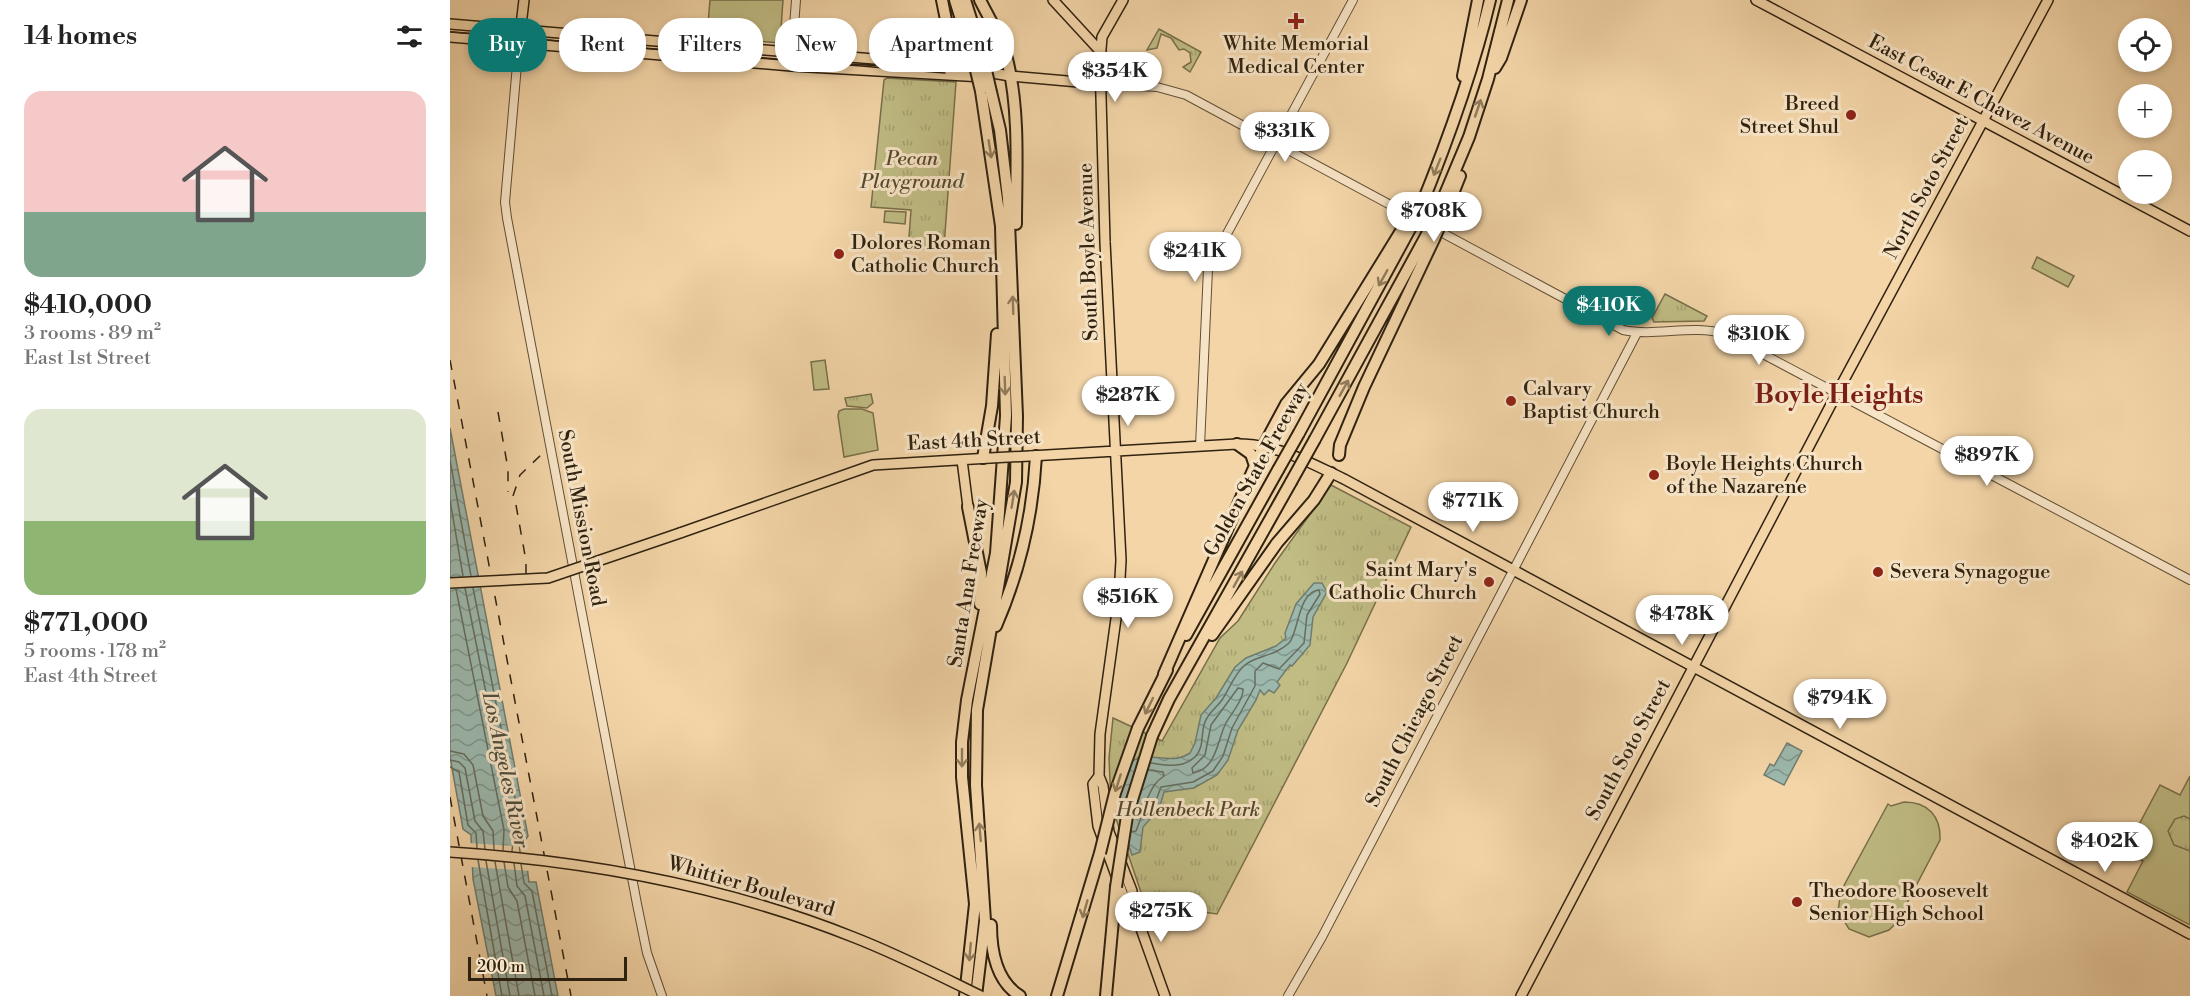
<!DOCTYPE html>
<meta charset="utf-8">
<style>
:root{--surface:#fff;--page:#f2f2f2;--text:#222;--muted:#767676;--accent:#0f766e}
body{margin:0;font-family:"Libre Bodoni",serif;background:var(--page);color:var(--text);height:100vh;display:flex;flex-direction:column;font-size:22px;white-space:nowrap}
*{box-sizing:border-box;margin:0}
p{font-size:20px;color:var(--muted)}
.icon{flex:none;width:33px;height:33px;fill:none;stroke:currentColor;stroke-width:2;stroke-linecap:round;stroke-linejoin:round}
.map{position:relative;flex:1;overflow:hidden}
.panel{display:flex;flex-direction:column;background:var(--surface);width:450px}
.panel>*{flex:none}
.banner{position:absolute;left:18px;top:18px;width:570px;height:54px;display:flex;gap:12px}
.buttons{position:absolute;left:1668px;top:18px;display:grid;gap:12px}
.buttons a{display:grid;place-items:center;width:54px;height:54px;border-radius:50%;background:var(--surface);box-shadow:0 3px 9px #0003;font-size:30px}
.scale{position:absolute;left:18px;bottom:15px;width:159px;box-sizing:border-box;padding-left:6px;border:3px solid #302210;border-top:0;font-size:16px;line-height:21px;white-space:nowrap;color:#302210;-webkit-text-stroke:4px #f7e4c6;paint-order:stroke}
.price{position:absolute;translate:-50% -51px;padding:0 14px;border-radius:21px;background:#fff;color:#222;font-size:20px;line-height:39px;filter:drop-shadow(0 2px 3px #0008)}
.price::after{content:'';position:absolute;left:50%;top:36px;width:18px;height:14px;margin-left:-9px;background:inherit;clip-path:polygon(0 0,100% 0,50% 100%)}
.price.on{background:var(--accent);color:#fff}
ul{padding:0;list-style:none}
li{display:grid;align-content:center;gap:12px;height:318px;padding:0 24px}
li span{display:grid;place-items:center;height:186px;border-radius:18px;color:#555}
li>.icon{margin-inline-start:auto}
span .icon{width:108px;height:108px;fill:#fffc;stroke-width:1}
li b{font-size:26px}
h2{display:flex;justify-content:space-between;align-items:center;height:72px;padding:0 24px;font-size:26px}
.pill{padding:0 21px;border-radius:24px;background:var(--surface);box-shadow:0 3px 9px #0003;font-size:21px;line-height:54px}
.pill.on{background:var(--accent);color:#fff}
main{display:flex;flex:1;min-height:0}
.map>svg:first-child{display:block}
</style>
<main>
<section class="panel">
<h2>14 homes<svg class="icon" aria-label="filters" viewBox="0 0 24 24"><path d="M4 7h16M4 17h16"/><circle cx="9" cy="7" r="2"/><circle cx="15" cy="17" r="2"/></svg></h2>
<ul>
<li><span style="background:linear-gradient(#f6c9c9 65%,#7fa58c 0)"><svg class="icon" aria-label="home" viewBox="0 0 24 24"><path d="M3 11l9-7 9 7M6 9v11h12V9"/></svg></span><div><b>$410,000</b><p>3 rooms · 89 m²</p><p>East 1st Street</p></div></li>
<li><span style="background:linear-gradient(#dfe7d0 60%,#8fb573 0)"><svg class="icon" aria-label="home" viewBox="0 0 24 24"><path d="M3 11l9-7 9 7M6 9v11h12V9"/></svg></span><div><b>$771,000</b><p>5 rooms · 178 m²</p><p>East 4th Street</p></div></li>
</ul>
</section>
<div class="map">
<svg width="1740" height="996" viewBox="0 0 1740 996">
<defs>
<pattern id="park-tufts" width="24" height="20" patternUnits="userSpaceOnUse" patternTransform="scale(1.5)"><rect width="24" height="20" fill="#c0bc84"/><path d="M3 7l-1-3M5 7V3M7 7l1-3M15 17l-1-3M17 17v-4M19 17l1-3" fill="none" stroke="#a5a171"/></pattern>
<pattern id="water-waves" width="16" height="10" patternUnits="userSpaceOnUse" patternTransform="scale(1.5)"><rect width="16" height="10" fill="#9cb8ad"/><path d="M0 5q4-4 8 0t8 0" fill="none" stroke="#80958b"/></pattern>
</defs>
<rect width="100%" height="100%" fill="#f3d5a8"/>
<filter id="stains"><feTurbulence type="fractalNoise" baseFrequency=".00333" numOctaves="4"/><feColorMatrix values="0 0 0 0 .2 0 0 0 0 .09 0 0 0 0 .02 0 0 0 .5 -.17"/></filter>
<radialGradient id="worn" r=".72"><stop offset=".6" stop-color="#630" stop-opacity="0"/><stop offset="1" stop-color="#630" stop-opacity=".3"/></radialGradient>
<!-- grass -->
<path fill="#c0bc84" stroke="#786f4a" stroke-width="1.5" d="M 260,0 L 333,0 L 330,43 L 257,37 Z
M 435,211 L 456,212 L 455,224 L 434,222 Z
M 375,360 L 379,389 L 364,390 L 361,362 Z
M 394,409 L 412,409 L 423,413 L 428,450 L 394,457 L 388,416 L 389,411 Z
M 1740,776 L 1740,925 L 1677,892 L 1693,861 L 1675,851 L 1710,785 L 1730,795 Z
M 1454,802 C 1478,802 1491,816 1490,840 L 1447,922 L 1439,930 L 1419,937 L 1399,929 L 1388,911 L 1391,891 L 1438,804 L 1441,806 Z"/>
<!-- park -->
<path fill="url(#park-tufts)" stroke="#786f4a" stroke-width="1.5" d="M 709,29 L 751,52 L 740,72 L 733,67 L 741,62 L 740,53 L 734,49 L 729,50 L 721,38 L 711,34 L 707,48 L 697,50 Z
M 437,78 L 506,82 L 494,247 L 458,251 L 461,210 L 421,207 L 434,80 Z
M 1587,257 L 1624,276 L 1618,287 L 1582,268 Z
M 1215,294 L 1257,316 L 1254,321 L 1204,322 L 1202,318 Z
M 421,394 L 423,403 L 417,408 L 397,406 L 395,398 Z
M 881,485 L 961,527 L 897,663 L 767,914 L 695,904 L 661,804 L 659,758 L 663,718 L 712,741 L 770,638 L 788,621 L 825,563 Z
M 1734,816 L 1740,819 L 1740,851 L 1724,845 L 1718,831 L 1725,819 Z"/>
<!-- water -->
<path fill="url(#water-waves)" stroke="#717c6e" stroke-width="1.5" d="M 0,428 L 78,836 L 74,842 L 79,882 L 86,882 L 108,996 L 46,996 L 23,879 L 21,835 L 13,829 L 0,757 Z
M 864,583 L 872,583 L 877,592 L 863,617 L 860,645 L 842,666 L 840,665 L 827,682 L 830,685 L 824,693 L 819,690 L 814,695 L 810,690 L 806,700 L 788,730 L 778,760 L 767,775 L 744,788 L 714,792 L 709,809 L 693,827 L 690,852 L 682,855 C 671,825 664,797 675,766 C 697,746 717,768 740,753 L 745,743 L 751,715 L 766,698 L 785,667 L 796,658 L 826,646 L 836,638 L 835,633 L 846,604 Z
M 1337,743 L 1352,751 L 1334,785 L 1314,775 L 1320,764 L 1324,766 Z"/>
<!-- pier -->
<path fill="#f3d5a8" d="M 18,843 L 78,847 L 81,871 L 20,867 Z"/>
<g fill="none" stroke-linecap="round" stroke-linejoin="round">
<!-- shore -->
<path stroke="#666d5e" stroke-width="1.5" d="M 0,460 L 21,576
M 0,500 L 13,576
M 15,588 L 64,832 L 62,851
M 23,588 L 72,833 L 69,841 L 70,852
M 6,589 L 54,830 L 53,850
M 788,688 L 793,689 C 793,701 782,712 776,723 C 767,740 767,769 743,773 L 742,768 L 755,755 L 761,725 Z
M 0,751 L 14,754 L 23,765 L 33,816 L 43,831 L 44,849
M 0,760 L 9,762 L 15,768 L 25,821 L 33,831 L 35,849
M 0,767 L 9,772 L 18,825 L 26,833 L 27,848
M 686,810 C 703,800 696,788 714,776 L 713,772 L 698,770
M 681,832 L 686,831 L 691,818 L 704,806 L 711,787 L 743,782 L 763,771 L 773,756 L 782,728 L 805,686 L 805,671 L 813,663 L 829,669 L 854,643 L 857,615 L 870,594 L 869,590 C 848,591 848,635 839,643 C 824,657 807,655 795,665 C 784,674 779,690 772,700 C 767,707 761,711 757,718 C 749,730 756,746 745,757 C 732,769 716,765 701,763
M 28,860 L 52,996
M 36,861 L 60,996
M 45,862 L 69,996
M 54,862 L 58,887 L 67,901 L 85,996
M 64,863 L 67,886 L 75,896 L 94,996
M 71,864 L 74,883 L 82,891 L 102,996"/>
<defs>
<path id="minor" d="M 69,42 L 55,202 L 57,218 L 187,904 L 197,953 L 212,996
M 341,66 L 346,0
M 651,84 L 707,87 L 736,95 L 1173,330 C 1207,337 1242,324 1275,334 L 1740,580
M 750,446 L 758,269 L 903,0
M 838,996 L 872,937 L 1187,333"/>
<path id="major" d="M 603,0 L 650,51
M 673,0 L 652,37 L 650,61 L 655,242 L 671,560 L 669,597 L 650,734 L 649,776 L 653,786 L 659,832 L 682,891 L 681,901 L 715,996
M 1306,0 L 1740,231
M 0,24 L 497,65 L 560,76 L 651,84
M 70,34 L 74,0
M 0,37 L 341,66 L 533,77
M 580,456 L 787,444 C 828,444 858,462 894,479 L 1740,934
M 512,460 L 518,507
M 230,533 L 423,465 L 540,458
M 649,776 L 643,784 L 648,826 L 673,895 L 681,901
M 1071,996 L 1387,393 L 1598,0"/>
<path id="highway" d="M 492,0 L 503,55 L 501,62 L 497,65
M 505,0 L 523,58
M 515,0 L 533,57
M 530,0 C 540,20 553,41 558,63 C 570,115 566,172 566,224
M 1045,68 L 1051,58 L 1071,0
M 1013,76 L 1028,0
M 970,209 C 998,140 1023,72 1040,0
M 985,218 L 1019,137 L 1038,79 L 1058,0
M 992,221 L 1010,176
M 849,433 L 961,227
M 865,439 L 976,236
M 787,444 L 801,454 L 805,466
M 889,455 L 890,445 L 914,387 L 984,239
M 533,458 L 542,406 L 547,334
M 518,507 L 531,573 L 530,604
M 546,626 C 569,573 583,513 586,456
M 736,635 L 828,470
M 762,635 L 827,543 L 864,500 L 881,473
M 714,674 L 814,445 L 836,404 L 869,364 L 956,223
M 688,728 L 717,670
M 702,736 L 719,699 L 841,482
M 541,925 C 541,952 546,981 570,996
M 515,996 L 525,904 L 512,777 L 512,742 L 517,700 L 546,553 L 556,416 L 551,226 L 531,91
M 526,996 L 535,921 L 526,785 L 527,710 L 566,482 L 567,416 L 558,198 L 550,130 L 541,92
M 607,996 L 650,853
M 656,996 L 666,887"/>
</defs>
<!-- minor casing -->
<use href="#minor" stroke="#614f36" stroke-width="10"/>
<!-- major casing -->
<use href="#major" stroke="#302210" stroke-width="12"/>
<!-- highway casing -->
<use href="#highway" stroke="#302210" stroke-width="14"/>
<!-- minor -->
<use href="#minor" stroke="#f7e4c6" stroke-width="8"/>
<!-- major -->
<use href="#major" stroke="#f3d5a8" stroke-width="9"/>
<!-- highway -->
<use href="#highway" stroke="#f3d5a8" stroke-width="10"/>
<!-- tram -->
<path stroke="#302210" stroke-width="1.5" d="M 0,32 L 495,73"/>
<!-- rail -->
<path stroke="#302210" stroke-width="1.5" stroke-dasharray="10 10" stroke-linecap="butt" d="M 0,360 L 121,996
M 48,412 L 58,469 L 58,492
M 63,496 L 70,475 L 92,454
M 66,505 L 76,561 L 76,581
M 0,797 L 37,996"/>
<defs>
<path id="major-bridge" d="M 540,458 L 580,456
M 0,583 L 98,578 L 230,533
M 0,852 C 138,861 273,885 403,937 C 447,954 488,975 531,996"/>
<path id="highway-bridge" d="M 533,57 L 541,92
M 523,58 L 531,91
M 961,227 L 970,209
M 976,236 L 985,218
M 984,239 L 992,221
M 828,470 L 849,433
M 841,482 L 865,439
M 650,853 L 665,793 L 688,728
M 666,887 L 677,816 L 702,736"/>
</defs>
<!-- major-bridge casing -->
<use href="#major-bridge" stroke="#302210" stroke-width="12" stroke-linecap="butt"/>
<!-- highway-bridge casing -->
<use href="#highway-bridge" stroke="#302210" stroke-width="14" stroke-linecap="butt"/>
<!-- major-bridge -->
<use href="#major-bridge" stroke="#f3d5a8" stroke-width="9"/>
<!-- highway-bridge -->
<use href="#highway-bridge" stroke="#f3d5a8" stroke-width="10"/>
</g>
<!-- one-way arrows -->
<defs><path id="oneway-shaft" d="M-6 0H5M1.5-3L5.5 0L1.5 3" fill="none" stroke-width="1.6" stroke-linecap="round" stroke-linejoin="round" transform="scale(1.5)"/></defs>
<g stroke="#927c5c">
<use href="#oneway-shaft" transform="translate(1028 108) rotate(-71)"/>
<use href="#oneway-shaft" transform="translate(540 149) rotate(81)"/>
<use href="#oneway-shaft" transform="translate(987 167) rotate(112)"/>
<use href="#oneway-shaft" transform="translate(933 278) rotate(119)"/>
<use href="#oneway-shaft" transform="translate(563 305) rotate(-92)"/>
<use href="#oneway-shaft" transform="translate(555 386) rotate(88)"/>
<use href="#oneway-shaft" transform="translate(894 388) rotate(-61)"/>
<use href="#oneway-shaft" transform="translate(563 499) rotate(-81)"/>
<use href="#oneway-shaft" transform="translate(788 579) rotate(-61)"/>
<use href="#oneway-shaft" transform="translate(699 706) rotate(116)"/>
<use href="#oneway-shaft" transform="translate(512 758) rotate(90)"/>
<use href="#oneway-shaft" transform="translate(668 783) rotate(108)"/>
<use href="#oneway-shaft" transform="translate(530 832) rotate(-95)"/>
<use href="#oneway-shaft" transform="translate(635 909) rotate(106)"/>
<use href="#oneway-shaft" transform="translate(520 952) rotate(95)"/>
</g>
<!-- markers -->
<g fill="#8f2418" stroke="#f7e4c6" stroke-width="2">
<path d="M843 12h6v6h6v6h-6v6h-6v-6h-6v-6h6z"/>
<circle cx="1401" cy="115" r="6"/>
<circle cx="389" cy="254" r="6"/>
<circle cx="1061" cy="401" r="6"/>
<circle cx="1204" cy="475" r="6"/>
<circle cx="1428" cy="572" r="6"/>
<circle cx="1039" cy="582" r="6"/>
<circle cx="1347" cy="902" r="6"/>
</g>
<g text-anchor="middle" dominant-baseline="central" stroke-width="6" stroke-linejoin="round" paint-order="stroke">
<!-- poi labels -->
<g font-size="20" fill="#302210" stroke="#f7e4c6" text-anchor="start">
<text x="846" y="44" text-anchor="middle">White Memorial<tspan x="846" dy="23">Medical Center</tspan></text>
<text x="1389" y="104" text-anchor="end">Breed<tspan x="1389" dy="23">Street Shul</tspan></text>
<text x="401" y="243">Dolores Roman<tspan x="401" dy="23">Catholic Church</tspan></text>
<text x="1073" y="389">Calvary<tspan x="1073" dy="23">Baptist Church</tspan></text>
<text x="1216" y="464">Boyle Heights Church<tspan x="1216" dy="23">of the Nazarene</tspan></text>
<text x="1027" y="570" text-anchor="end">Saint Mary's<tspan x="1027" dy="23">Catholic Church</tspan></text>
<text x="1440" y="572">Severa Synagogue</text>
<text x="1359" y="891">Theodore Roosevelt<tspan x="1359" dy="23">Senior High School</tspan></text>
</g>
<!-- street labels -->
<g font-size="20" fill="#302210" stroke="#f7e4c6">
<text transform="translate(1531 100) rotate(28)">East Cesar E Chavez Avenue</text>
<text transform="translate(1477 188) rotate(-62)">North Soto Street</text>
<text transform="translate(639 252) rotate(-92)">South Boyle Avenue</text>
<text transform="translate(524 441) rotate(-3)">East 4th Street</text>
<text transform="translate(807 470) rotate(-61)">Golden State Freeway</text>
<text transform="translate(131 518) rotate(79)">South Mission Road</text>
<text transform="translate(519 583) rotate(-81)">Santa Ana Freeway</text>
<text transform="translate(965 721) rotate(-63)">South Chicago Street</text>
<text transform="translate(1179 750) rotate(-62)">South Soto Street</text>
<text transform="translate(301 887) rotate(16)">Whittier Boulevard</text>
</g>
<!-- park labels -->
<g font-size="20" font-style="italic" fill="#54482d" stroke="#f7e4c6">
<text x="462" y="159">Pecan<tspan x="462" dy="23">Playground</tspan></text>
<text x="738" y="810">Hollenbeck Park</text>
</g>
<!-- water labels -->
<g font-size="21" font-style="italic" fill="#504f3f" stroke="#f7e4c6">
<text transform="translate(55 770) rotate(78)">Los Angeles River</text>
</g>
<!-- district labels -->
<g font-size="26" font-weight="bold" fill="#7a1f14" stroke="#f7e4c6">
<text x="1389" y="395">Boyle Heights</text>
</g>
</g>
<rect width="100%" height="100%" filter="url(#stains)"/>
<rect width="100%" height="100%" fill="url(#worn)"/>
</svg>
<div class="buttons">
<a><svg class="icon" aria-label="locate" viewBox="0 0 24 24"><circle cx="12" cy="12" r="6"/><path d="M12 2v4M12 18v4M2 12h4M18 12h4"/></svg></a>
<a>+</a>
<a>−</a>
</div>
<div class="scale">200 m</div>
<b class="price" style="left:665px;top:103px">$354K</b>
<b class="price" style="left:835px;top:163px">$331K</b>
<b class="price" style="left:984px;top:243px">$708K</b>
<b class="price" style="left:745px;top:283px">$241K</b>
<b class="price on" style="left:1159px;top:337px">$410K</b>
<b class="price" style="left:1309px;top:366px">$310K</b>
<b class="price" style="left:678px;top:427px">$287K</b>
<b class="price" style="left:1537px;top:487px">$897K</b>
<b class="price" style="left:1023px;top:533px">$771K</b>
<b class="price" style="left:678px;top:629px">$516K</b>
<b class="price" style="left:1232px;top:646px">$478K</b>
<b class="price" style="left:1390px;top:730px">$794K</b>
<b class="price" style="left:1655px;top:873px">$402K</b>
<b class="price" style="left:711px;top:943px">$275K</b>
<div class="banner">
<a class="pill on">Buy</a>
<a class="pill">Rent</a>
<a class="pill">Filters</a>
<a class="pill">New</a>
<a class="pill">Apartment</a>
</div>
</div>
</main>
